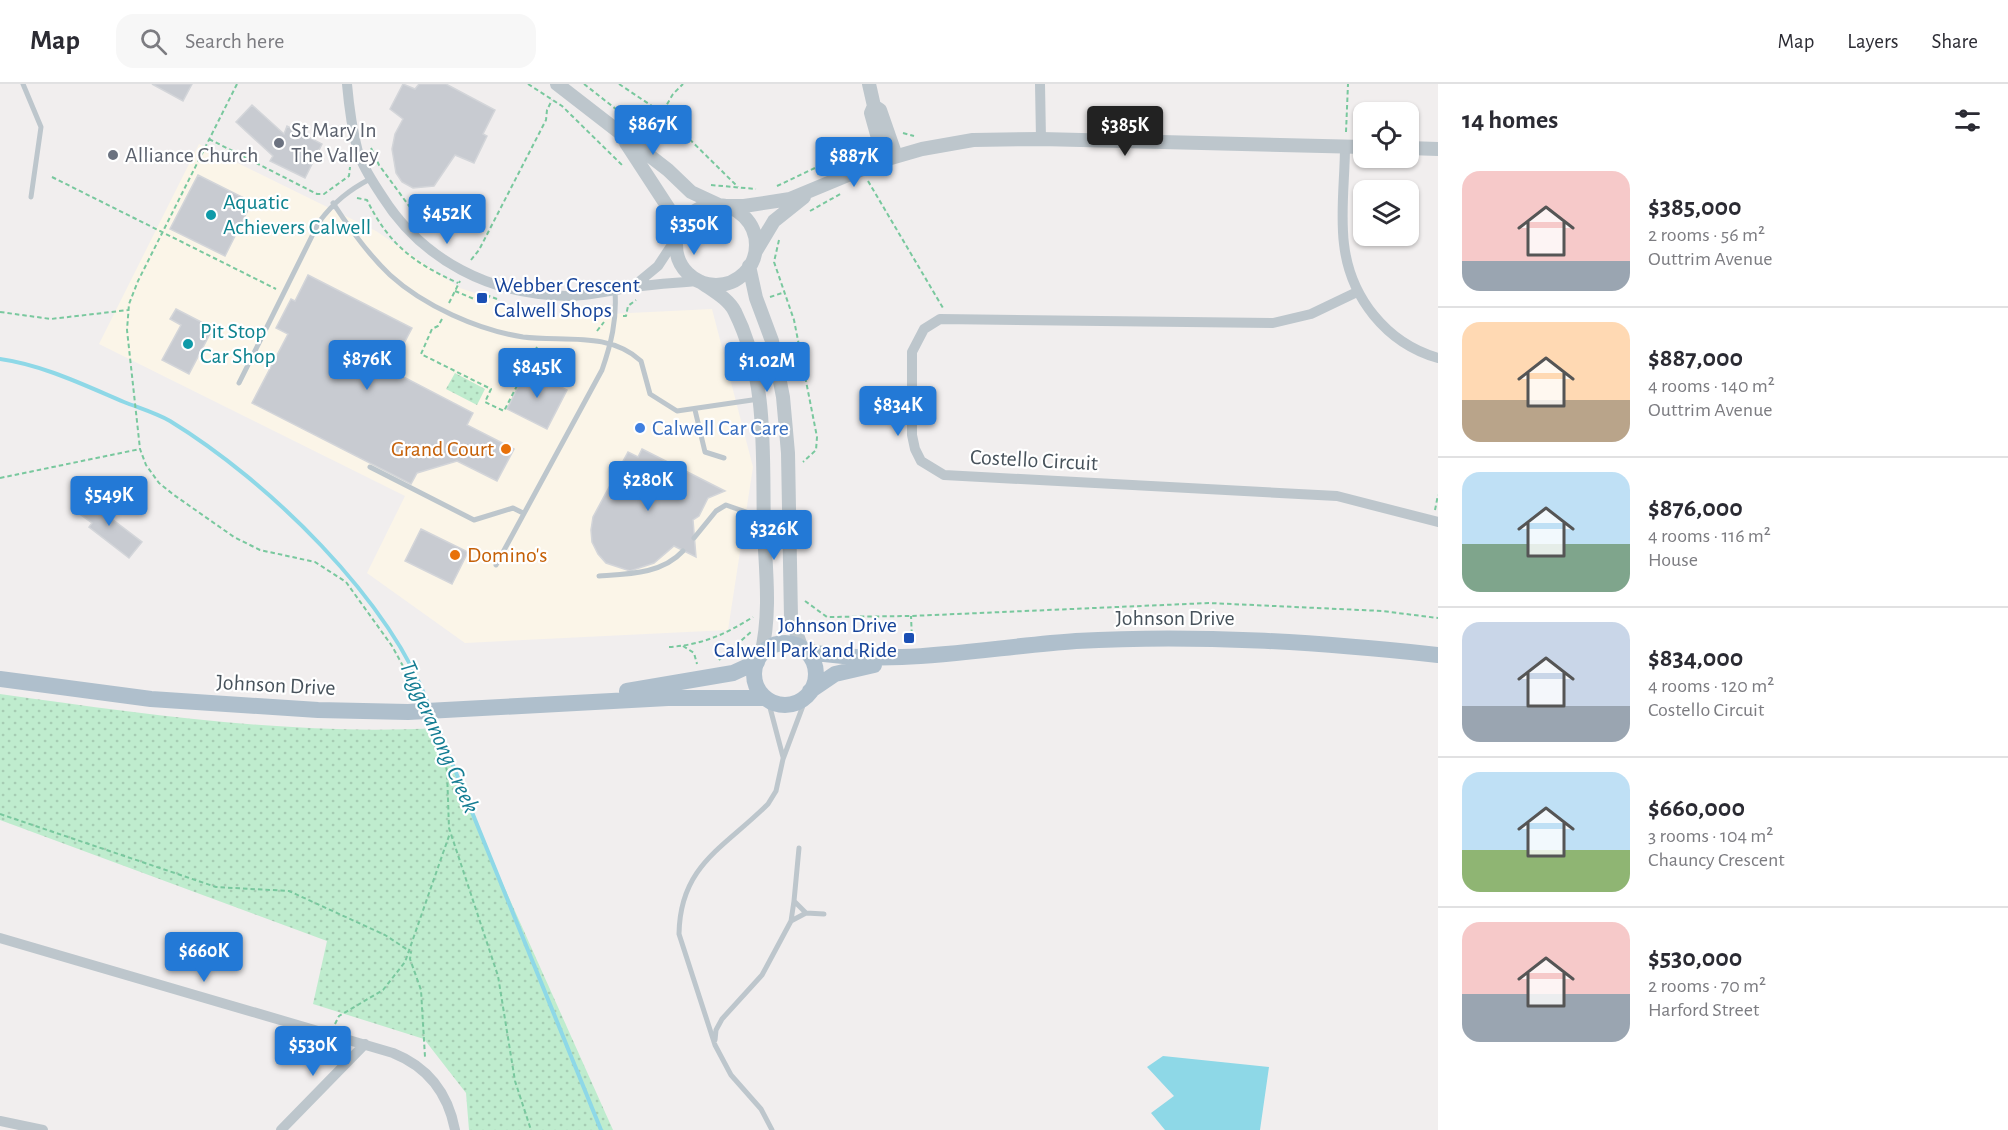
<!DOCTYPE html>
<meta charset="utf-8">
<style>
:root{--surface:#fff;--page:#f7f7f7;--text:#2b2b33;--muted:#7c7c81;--line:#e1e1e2;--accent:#2379d6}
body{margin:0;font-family:"Alegreya Sans",sans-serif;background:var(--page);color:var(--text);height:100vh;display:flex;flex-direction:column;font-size:22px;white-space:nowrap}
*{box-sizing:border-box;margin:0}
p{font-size:20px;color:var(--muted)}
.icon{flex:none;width:33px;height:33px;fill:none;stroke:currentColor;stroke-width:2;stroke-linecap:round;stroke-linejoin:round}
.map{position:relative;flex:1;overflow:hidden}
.sheet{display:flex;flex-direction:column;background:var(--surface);width:570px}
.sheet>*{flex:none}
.controls{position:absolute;left:1353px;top:18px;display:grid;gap:12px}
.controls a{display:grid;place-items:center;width:66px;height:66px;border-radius:12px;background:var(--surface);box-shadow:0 2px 4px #0004;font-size:30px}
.price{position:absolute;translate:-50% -51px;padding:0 14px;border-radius:6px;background:var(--accent);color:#fff;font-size:20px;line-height:39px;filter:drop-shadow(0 2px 3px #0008)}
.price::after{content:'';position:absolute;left:50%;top:36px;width:18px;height:14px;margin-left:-9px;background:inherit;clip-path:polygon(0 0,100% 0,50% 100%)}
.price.active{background:#222;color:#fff}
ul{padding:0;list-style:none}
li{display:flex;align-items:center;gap:18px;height:150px;padding:0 24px}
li+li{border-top:2px solid var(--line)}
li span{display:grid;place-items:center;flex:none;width:168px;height:120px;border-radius:18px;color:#555}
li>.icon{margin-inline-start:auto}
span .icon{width:72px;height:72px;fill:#fffc;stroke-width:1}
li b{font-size:26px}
h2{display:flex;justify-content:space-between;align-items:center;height:72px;padding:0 24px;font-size:26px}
header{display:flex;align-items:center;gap:36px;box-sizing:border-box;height:84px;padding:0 30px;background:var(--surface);border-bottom:2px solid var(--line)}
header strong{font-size:28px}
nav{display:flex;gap:33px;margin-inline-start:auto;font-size:21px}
.search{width:420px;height:54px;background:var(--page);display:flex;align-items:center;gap:15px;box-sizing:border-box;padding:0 21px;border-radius:18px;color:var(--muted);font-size:22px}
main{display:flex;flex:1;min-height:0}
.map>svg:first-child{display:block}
</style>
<header>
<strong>Map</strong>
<div class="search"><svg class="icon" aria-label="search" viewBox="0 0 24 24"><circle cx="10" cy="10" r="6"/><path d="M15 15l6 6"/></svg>Search here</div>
<nav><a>Map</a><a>Layers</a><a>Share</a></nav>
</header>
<main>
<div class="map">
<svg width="1438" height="1046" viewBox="0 0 1438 1046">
<defs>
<pattern id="park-dots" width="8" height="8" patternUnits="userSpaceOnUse" patternTransform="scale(1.5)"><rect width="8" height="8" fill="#bfecce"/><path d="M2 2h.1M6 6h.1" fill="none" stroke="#a6ccb3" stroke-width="1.8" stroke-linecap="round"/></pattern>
</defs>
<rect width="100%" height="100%" fill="#f1eeee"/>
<!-- commercial -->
<path fill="#fbf5e8" d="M 199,60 L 376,147 L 460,204 L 547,233 L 712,225 L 753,383 L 728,546 L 465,559 L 367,489 L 405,412 L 99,260 Z"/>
<!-- park -->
<path fill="url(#park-dots)" d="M 455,289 L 485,305 L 477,321 L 446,305 Z
M 0,610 C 144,630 292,652 438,644 L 459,702 L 613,1046 L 469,1046 L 466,1009 L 424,955 L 313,920 L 327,857 L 0,736 Z"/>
<!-- water -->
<path fill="#8ed8e7" d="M 1163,972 L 1269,983 L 1260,1046 L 1165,1046 L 1151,1029 L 1174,1012 L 1147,983 Z"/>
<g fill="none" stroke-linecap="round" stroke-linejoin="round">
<!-- stream -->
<path stroke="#8ed8e7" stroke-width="4" d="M 0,275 C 43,281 84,301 124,318 C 139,324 156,329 170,337 C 268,397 389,514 429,622
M 433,632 L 601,1046"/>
</g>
<!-- building -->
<path fill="#c8cbd1" stroke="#d3d5d9" stroke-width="1.5" d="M 152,0 L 192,0 L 183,17 Z
M 403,0 L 415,5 L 419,0 L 446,0 L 495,26 L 483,50 L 487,52 L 474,79 L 455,71 L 434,102 L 413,104 L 402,98 L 396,89 L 392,65 L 395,50 L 403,35 L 390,25 Z
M 252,21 L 284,50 L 287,42 L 322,60 L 305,94 L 270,77 L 273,72 L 236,38 Z
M 198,91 L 252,118 L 225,172 L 170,145 Z
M 308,191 L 412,244 L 390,286 L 473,329 L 467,341 L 514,365 L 497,397 L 457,377 L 417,389 L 411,400 L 252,319 L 288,250 L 276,244 L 291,215 L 295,217 Z
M 176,225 L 213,244 L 189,290 L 162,276 L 181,241 L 170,235 Z
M 527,285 L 567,306 L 547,345 L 507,325 Z
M 642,365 L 725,407 L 708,414 L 699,432 L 693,436 L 696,473 L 674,462 L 654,479 L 630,487 L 606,479 L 598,470 L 592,458 L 591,446 L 593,433 L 628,368 L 638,373 Z
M 90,411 L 111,427 L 108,432 L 142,458 L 129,474 L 89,443 L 92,439 L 77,428 Z
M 421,445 L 468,468 L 452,500 L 405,477 Z"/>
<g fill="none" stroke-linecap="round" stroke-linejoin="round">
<!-- path -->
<path stroke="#79c89e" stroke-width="2" stroke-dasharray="4.5 3" stroke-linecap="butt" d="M 237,0 L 138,197 L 129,220 L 127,246 L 140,365 L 146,381 L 159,399 L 174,411 L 234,453 L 260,466 L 315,478 L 346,498 L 392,562 L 420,613
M 528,0 L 562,22 L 622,81
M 584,0 L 635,40
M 619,0 L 664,30 L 738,103
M 633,42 L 645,35 L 658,36 L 673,10 L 683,0
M 1346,48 L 1348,0
M 903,49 L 914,52
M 209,55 L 317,110 L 324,110 L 349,92 L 350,83
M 371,64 L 379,81 L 423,141
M 858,74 L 855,65 L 863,56
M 1369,76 L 1402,76
M 52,93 L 276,205
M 868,97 L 943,224
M 711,101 L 756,105
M 777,102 L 855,65
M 357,114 L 367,116 C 389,161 414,179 458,199
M 810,127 L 842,109
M 779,156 L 774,178 L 794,236 L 817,353 L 816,366 L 803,378
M 471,176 L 479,166 L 546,36 L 547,26 L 552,16
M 455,207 L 486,220 L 489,212
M 486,211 L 497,215
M 770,213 L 785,208
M 449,219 L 460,197
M 592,223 L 602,226 L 604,230
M 0,228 L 51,235 L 128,226
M 623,232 L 626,232 L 628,222 L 636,216
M 442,235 L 438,242 L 432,245 L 421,270 L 491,305 L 485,318 L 504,327 L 537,263
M 597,247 L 604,238
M 0,394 L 140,365
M 1435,426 L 1438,411
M 805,517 L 827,533 L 911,532 L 1209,519 L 1382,527 L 1438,534
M 903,556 L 912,556 L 911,532
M 683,562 L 694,569 L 697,580
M 669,563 C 702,561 726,550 753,533
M 719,576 L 751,548
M 432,641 L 442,665 L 447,687 L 449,744 L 498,892 L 515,997 L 531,1046
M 0,730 L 216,803 L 289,807 L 385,851 L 411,868 L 410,875 L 421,906 L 425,973
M 335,940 L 339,932 L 383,906 L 405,878 L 450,749"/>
<!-- service -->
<path stroke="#bdc6cc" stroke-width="5" d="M 23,0 L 41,43 L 31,113
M 333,119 C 348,142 371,173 390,191 C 424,222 478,246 523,253 C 562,258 609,247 641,277 L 650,310 L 677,327 L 759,315
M 239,299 L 319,138 C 334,118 349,106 370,95
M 695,326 L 705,368 L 724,374
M 370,383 L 474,436 L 513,424 L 523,429
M 694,454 L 716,427 L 726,421 L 763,434
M 496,481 L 602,286 C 611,260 617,236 615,208
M 599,492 C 628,490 662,490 683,467
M 768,616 L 783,673
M 799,764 L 794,817 L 806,829 L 824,830
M 791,837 L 794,817
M 715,956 L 716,946 L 722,935 L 762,891 L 791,837 L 806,829
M 772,1046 L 761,1025 L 731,991 L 715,961 L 679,850 C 680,781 724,764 768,720 L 776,707 L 783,675 L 807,611"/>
<!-- minor -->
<path stroke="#bdc6cc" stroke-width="10" d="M 347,0 C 349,23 352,45 358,68 C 363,84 373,98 382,112 C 423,177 491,211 567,212 C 590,212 611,206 634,203 C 655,200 677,199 698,197
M 1040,0 L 1041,55
M 1345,62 C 1345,94 1340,128 1344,160 C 1350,213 1386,259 1438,274
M 635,201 L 658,182 L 677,153
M 1357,208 L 1311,230 L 1273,239 L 940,235 L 924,245 L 912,268 L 912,351 L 915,365 L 921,377 L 944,391 L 1337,412 L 1438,438
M 0,854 L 393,969 C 428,983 448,1009 455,1046
M 0,1037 L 43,1046
M 281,1046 L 365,960"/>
<!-- tertiary -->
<path stroke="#bdc6cc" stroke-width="14" d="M 557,0 L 668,86 L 691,108 L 719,121
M 869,0 L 874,22 L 871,29 L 884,76
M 874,22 L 880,26 L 896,72
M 626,59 L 671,128 L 678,150
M 1408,64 L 1438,65
M676 161a40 40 0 1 1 80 0a40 40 0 1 1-80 0Z
M 722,122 L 744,122 L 790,115 L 884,76 L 922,65 L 973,56 L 1041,55 L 1364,63
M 756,167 L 774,137 L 804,113
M 749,182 L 756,214 L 772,257 L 783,313 L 788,369 L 791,534 L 802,565
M 701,198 C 712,206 729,215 735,228 C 769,296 762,375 764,448 C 766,488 771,531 761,571"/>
<!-- primary -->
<path stroke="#afbfcc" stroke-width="16" d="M754 590a31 31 0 1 1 62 0a31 31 0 1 1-62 0Z
M 805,567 C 893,584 987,563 1076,557 C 1197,550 1318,558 1438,571
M 0,595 L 151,615 L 318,626 L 408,628 L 668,614 L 765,614
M 627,607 L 733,589 L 757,578
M 810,607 L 835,590 L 874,581"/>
</g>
<!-- markers -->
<g fill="#6b7280" stroke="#fff" stroke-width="2">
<circle cx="279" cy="59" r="6"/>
<circle cx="113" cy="71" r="6"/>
</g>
<g fill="#0f9aa8" stroke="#fff" stroke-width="2">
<circle cx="211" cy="131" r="6"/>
<circle cx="188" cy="260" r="6"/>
</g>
<g fill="#1a4fb4" stroke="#fff" stroke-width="2">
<rect x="476" y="208" width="12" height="12" rx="3"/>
<rect x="903" y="548" width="12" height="12" rx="3"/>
</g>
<circle fill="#3f7fe0" stroke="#fff" stroke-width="2" cx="640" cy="344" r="6"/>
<g fill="#e8710a" stroke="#fff" stroke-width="2">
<circle cx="506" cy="365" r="6"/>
<circle cx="455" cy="471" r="6"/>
</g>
<g text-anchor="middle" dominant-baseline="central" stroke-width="4.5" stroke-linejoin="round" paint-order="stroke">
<!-- worship labels -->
<g font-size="22" fill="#5b616d" stroke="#fff" text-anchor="start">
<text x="291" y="46">St Mary In<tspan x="291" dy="25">The Valley</tspan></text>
<text x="125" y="71">Alliance Church</text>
</g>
<!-- culture labels -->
<g font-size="22" fill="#0d838f" stroke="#fff" text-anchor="start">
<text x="223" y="118">Aquatic<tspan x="223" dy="25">Achievers Calwell</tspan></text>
<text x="200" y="247">Pit Stop<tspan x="200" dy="25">Car Shop</tspan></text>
</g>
<!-- transit labels -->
<g font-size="22" fill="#164399" stroke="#fff" text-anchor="start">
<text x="494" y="201">Webber Crescent<tspan x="494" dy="25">Calwell Shops</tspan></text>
<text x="897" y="541" text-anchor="end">Johnson Drive<tspan x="897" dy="25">Calwell Park and Ride</tspan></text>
</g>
<!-- shop labels -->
<g font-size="22" fill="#366cbe" stroke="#fff" text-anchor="start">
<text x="652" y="344">Calwell Car Care</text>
</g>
<!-- food labels -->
<g font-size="22" fill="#c56008" stroke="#fff" text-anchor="end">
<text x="494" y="365">Grand Court</text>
<text x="467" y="471" text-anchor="start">Domino's</text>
</g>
<!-- street labels -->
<g font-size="22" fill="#47525b" stroke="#fff">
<text transform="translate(1034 376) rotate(3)">Costello Circuit</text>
<text x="1175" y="534">Johnson Drive</text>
<text transform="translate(276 601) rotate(3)">Johnson Drive</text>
</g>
<!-- water labels -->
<g font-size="24" font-style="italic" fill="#147d93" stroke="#fff">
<text transform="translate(439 653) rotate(66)">Tuggeranong Creek</text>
</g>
</g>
</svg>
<div class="controls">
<a><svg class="icon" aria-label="locate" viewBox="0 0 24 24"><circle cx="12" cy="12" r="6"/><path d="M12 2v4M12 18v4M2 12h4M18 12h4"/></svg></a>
<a><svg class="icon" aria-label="layers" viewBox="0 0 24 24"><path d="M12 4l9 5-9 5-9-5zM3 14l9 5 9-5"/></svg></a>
</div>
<b class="price" style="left:653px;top:72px">$867K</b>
<b class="price active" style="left:1125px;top:73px">$385K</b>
<b class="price" style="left:854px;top:104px">$887K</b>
<b class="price" style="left:447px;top:161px">$452K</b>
<b class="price" style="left:694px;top:172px">$350K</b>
<b class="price" style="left:367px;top:307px">$876K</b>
<b class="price" style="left:767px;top:309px">$1.02M</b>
<b class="price" style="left:537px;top:315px">$845K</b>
<b class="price" style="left:898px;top:353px">$834K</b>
<b class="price" style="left:648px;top:428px">$280K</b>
<b class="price" style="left:109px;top:443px">$549K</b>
<b class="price" style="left:774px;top:477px">$326K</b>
<b class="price" style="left:204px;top:899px">$660K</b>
<b class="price" style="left:313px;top:993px">$530K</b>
</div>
<section class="sheet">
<h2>14 homes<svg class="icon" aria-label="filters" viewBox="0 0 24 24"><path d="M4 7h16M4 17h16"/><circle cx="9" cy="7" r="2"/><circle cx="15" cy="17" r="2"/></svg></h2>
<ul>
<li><span style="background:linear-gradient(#f6c9c9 75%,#9aa5b1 0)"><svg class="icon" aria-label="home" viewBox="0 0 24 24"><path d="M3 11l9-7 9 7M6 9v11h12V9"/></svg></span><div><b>$385,000</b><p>2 rooms · 56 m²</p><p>Outtrim Avenue</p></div></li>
<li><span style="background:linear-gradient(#ffd9b3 65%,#b9a48a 0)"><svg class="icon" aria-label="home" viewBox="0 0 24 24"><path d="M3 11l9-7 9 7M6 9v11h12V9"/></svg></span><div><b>$887,000</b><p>4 rooms · 140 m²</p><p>Outtrim Avenue</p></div></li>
<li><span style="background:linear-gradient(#bfe0f5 60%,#7fa58c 0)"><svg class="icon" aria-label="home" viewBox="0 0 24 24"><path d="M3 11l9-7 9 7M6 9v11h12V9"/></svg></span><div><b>$876,000</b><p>4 rooms · 116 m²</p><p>House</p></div></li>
<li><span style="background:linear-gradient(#c9d6e8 70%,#9aa5b1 0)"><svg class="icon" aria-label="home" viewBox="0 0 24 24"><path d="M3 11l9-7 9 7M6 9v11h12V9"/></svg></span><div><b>$834,000</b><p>4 rooms · 120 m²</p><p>Costello Circuit</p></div></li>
<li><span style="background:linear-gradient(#bfe0f5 65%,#8fb573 0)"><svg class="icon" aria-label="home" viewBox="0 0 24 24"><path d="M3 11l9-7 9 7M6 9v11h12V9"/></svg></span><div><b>$660,000</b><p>3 rooms · 104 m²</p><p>Chauncy Crescent</p></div></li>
<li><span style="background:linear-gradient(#f6c9c9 60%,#9aa5b1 0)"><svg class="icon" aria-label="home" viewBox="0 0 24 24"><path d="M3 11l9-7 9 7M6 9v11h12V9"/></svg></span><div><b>$530,000</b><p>2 rooms · 70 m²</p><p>Harford Street</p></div></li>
</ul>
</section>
</main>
